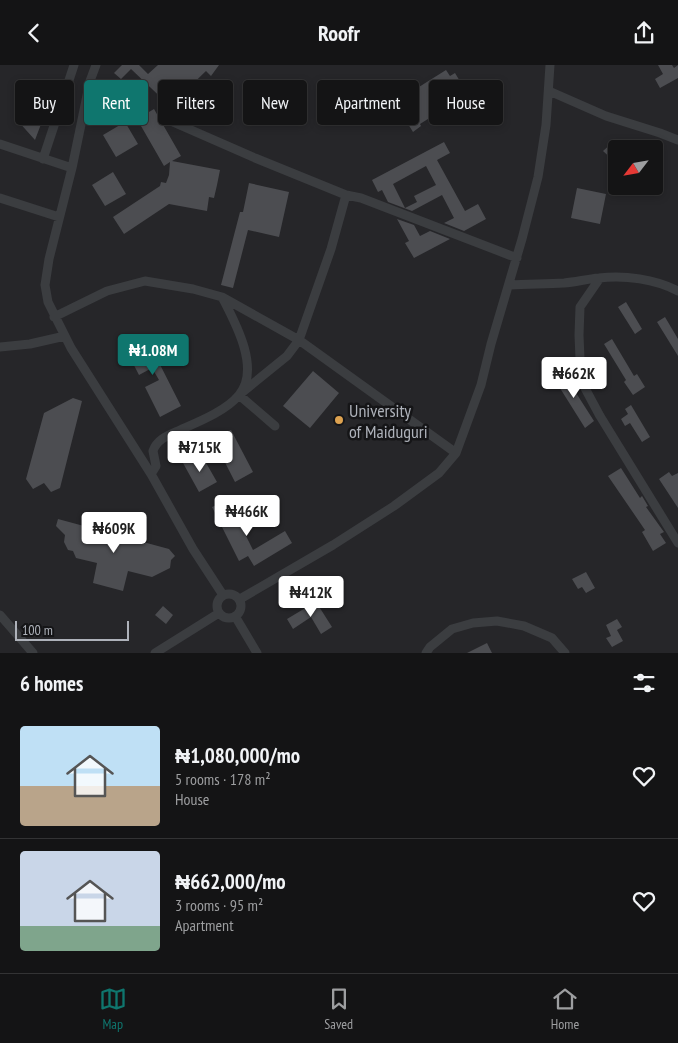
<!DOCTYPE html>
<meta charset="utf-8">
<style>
:root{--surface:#141415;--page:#212122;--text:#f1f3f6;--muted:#9d9ea0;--line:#333334;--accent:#0f766e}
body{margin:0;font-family:"PT Sans Narrow",sans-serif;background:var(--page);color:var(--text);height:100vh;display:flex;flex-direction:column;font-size:19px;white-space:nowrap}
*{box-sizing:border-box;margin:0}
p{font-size:16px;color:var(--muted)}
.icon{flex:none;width:28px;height:28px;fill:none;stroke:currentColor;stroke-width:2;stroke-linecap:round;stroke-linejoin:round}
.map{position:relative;height:588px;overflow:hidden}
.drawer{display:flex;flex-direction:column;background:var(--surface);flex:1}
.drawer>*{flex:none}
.banner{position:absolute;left:15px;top:15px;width:649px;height:45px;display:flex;gap:10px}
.needle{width:32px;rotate:239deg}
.buttons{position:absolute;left:608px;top:75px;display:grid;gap:10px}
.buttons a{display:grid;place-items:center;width:55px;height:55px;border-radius:5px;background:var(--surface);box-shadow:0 2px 8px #0003,0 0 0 1px var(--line);font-size:25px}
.scale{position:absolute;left:15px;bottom:12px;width:114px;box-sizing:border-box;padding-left:5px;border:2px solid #aeb2ba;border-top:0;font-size:14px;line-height:18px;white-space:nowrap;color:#aeb2ba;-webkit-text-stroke:4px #151517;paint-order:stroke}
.price{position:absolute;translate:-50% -42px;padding:0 11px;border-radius:5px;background:#fff;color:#222;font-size:16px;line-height:32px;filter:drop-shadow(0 1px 2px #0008)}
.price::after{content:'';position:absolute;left:50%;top:30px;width:15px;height:11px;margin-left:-8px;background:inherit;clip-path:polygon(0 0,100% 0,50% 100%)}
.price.current{background:var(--accent);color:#fff}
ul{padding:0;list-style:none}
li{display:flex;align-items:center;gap:15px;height:125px;padding:0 20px}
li+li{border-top:1px solid var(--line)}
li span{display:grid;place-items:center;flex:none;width:140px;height:100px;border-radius:5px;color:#555}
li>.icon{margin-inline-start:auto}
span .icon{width:60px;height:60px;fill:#fffc;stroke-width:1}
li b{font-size:21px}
h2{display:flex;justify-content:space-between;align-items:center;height:60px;padding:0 20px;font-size:21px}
.tag{padding:0 18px;border-radius:5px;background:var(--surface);box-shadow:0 2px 8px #0003,0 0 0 1px var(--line);font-size:18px;line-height:45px}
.tag.current{background:var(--accent);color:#fff}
header{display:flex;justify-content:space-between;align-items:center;height:65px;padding:0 20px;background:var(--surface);font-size:22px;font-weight:700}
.tabs{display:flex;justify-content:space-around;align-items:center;height:70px;border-top:1px solid var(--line);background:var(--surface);font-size:14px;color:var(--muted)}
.tabs a{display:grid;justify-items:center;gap:2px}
.tabs .current{color:var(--accent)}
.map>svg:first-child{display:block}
</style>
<header><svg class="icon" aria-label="back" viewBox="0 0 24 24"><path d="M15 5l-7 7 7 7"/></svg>Roofr<svg class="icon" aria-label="share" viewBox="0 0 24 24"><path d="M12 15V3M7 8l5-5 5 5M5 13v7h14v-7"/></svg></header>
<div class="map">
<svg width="678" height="588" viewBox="0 0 678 588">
<rect width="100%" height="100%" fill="#1a1a1c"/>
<!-- built -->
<path fill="#262629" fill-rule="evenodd" d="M 0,0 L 678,0 L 678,588 L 0,588 ZM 616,84 L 654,84 L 654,121 L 616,121 Z"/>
<!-- building -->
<path fill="#4c4d51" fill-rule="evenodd" d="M 122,0 L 139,0 L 148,9 L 158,0 L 219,0 L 211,11 L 206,6 L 176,35 L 178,37 L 172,43 L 131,4 L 121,14 L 114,8 Z
M 658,0 L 672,0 L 674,3 L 678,0 L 678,13 L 660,23 L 655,14 L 663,9 Z
M 446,5 L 450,11 L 455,8 L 461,18 L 456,21 L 463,32 L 420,59 L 421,61 L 413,67 L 392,33 L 400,28 L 403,32 Z
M 53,14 L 47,37 L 49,38 L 35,75 L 17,55 L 28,45 L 42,28 L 25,23 L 27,15 L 48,20 Z
M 154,44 L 181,91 L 172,96 L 220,105 L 217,120 L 214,133 L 209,132 L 207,146 L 169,139 L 124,169 L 113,152 L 160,121 L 161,117 L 166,118 L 169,110 L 170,97 L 164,101 L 137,54 Z
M 125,57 L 138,79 L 116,92 L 103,70 Z
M 444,77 L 450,88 L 437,95 L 465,146 L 478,139 L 486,154 L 464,166 L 444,158 L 454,153 L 442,130 L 412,146 L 388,137 L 382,125 L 378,127 L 372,115 ZM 426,101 L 436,120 L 414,131 L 417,137 L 405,143 L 393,119 Z
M 612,78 L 616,82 L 616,98 L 603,86 Z
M 113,107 L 126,129 L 105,141 L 92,120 Z
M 249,118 L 289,127 L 279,172 L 248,165 L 233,223 L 221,220 L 240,147 L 243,147 Z
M 577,123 L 606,129 L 600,159 L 571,153 Z
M 397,154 L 414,160 L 420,171 L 430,166 L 450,174 L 414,193 L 405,178 L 409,176 Z
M 626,237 L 642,264 L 635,269 L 618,242 Z
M 665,252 L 678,274 L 678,291 L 657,257 Z
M 145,270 L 181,341 L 160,352 L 145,322 L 159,315 L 152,303 L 139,310 L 124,281 Z
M 612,274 L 634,311 L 637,309 L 645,322 L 633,330 L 624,317 L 626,315 L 604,279 Z
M 313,306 L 339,328 L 310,363 L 283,341 Z
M 562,306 L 594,356 L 585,363 L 553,312 Z
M 73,333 L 82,336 L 60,423 L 51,427 L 44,418 L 33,424 L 26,414 L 44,348 Z
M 631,340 L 650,372 L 642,377 L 630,358 L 625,361 L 621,354 L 628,349 L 625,344 Z
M 231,365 L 253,407 L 235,417 L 213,374 Z
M 201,389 L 217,417 L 199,427 L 183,398 Z
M 621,403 L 640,433 L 642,431 L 648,441 L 646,442 L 664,467 L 660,469 L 666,478 L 653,486 L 642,467 L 645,465 L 608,411 Z
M 669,407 L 672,411 L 678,408 L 678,443 L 659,414 Z
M 228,435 L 253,485 L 285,466 L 292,478 L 254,501 L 248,491 L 239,496 L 212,442 Z
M 58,454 L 169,484 L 175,491 L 171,495 L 170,503 L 152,512 L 128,506 L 123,526 L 93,518 L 97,498 L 76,493 L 73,486 L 68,485 L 64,477 L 65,470 L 56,461 Z
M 586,507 L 595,523 L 586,528 L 582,522 L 578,524 L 572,514 Z
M 312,539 L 314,542 L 318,540 L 332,562 L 321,569 L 311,552 L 293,564 L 287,554 Z
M 163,541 L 173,550 L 166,559 L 155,550 Z
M 617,554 L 622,562 L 617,565 L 623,576 L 612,582 L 606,573 L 611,571 L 606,560 Z
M 487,578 L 492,588 L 467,588 Z"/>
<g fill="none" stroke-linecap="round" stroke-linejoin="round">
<!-- minor -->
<path stroke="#3b3d40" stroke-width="9" d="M 96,0 L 90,16 L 72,103 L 49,194 L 45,220 L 48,237 L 71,283 L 151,409 L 193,484 L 223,530
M 549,26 L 606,51 L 660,68 L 678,75
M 166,54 L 255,93 L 346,130 L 331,184 L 299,275 L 287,291 L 239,330 L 275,361
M 0,79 L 72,103
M 43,94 L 74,0
M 346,130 L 361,133 L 517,193
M 0,133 L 59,152
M 600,213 L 580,242 L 579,270 L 580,294 L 585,323 L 600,351 L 678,478
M 510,220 C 528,219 546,219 564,218 C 576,217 587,214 599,213 C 625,210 655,214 678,226
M 54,252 L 107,226 L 145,216 L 193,224 L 222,232 L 299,275 L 456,388
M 0,282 L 30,279 L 65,271
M 151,409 L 156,401 L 153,386 C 157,374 169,370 180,365 C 198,357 226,346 239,330 C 261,304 235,257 222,232
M217 541a12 12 0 1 1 24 0a12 12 0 1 1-24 0Z
M 240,534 L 333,480 L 394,441 L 439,408 L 456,388 L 481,320 L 491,279 L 522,174 L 538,112 L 546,60 L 550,0
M 0,550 L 33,588
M 235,551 L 257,588
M 155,588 L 219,548
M 426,588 L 430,582 L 452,564 L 473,558 L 497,556 L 524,561 L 552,573 L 565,588"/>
</g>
<!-- markers -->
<circle fill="#dda250" stroke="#151517" stroke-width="2" cx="339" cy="355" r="5"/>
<g text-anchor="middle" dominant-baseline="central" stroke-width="5" stroke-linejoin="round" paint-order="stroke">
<!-- poi labels -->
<g font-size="18" fill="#aeb2ba" stroke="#151517" text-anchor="start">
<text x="349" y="345">University<tspan x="349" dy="21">of Maiduguri</tspan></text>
</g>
</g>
</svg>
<div class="buttons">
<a><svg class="needle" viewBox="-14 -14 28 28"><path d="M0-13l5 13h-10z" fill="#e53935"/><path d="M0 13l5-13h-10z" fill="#9d9ea0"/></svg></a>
</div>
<div class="scale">100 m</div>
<b class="price current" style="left:153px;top:311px">₦1.08M</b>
<b class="price" style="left:574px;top:334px">₦662K</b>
<b class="price" style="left:200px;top:408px">₦715K</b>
<b class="price" style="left:247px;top:472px">₦466K</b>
<b class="price" style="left:114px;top:489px">₦609K</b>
<b class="price" style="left:311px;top:553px">₦412K</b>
<div class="banner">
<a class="tag">Buy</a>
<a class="tag current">Rent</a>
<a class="tag">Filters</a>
<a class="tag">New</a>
<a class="tag">Apartment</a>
<a class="tag">House</a>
</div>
</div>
<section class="drawer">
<h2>6 homes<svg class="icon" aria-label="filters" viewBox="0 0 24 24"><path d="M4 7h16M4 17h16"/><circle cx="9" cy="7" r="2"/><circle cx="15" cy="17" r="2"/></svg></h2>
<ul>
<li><span style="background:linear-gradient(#bfe0f5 60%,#b9a48a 0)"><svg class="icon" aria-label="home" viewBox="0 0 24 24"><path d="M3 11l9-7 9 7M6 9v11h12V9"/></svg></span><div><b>₦1,080,000/mo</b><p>5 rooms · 178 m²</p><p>House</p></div><svg class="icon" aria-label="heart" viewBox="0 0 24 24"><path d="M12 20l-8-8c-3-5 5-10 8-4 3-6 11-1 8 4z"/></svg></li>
<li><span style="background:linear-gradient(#c9d6e8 75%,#7fa58c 0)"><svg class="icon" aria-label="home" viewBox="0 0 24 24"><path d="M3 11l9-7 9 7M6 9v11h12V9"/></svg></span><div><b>₦662,000/mo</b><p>3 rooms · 95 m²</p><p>Apartment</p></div><svg class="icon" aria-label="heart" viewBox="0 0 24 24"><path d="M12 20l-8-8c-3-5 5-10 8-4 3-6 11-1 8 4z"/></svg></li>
</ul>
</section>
<nav class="tabs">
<a class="current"><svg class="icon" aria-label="map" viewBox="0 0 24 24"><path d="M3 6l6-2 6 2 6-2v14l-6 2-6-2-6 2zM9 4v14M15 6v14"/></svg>Map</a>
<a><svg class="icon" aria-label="saved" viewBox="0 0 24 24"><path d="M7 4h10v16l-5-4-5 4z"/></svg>Saved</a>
<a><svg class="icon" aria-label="home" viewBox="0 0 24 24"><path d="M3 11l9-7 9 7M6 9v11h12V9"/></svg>Home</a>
</nav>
